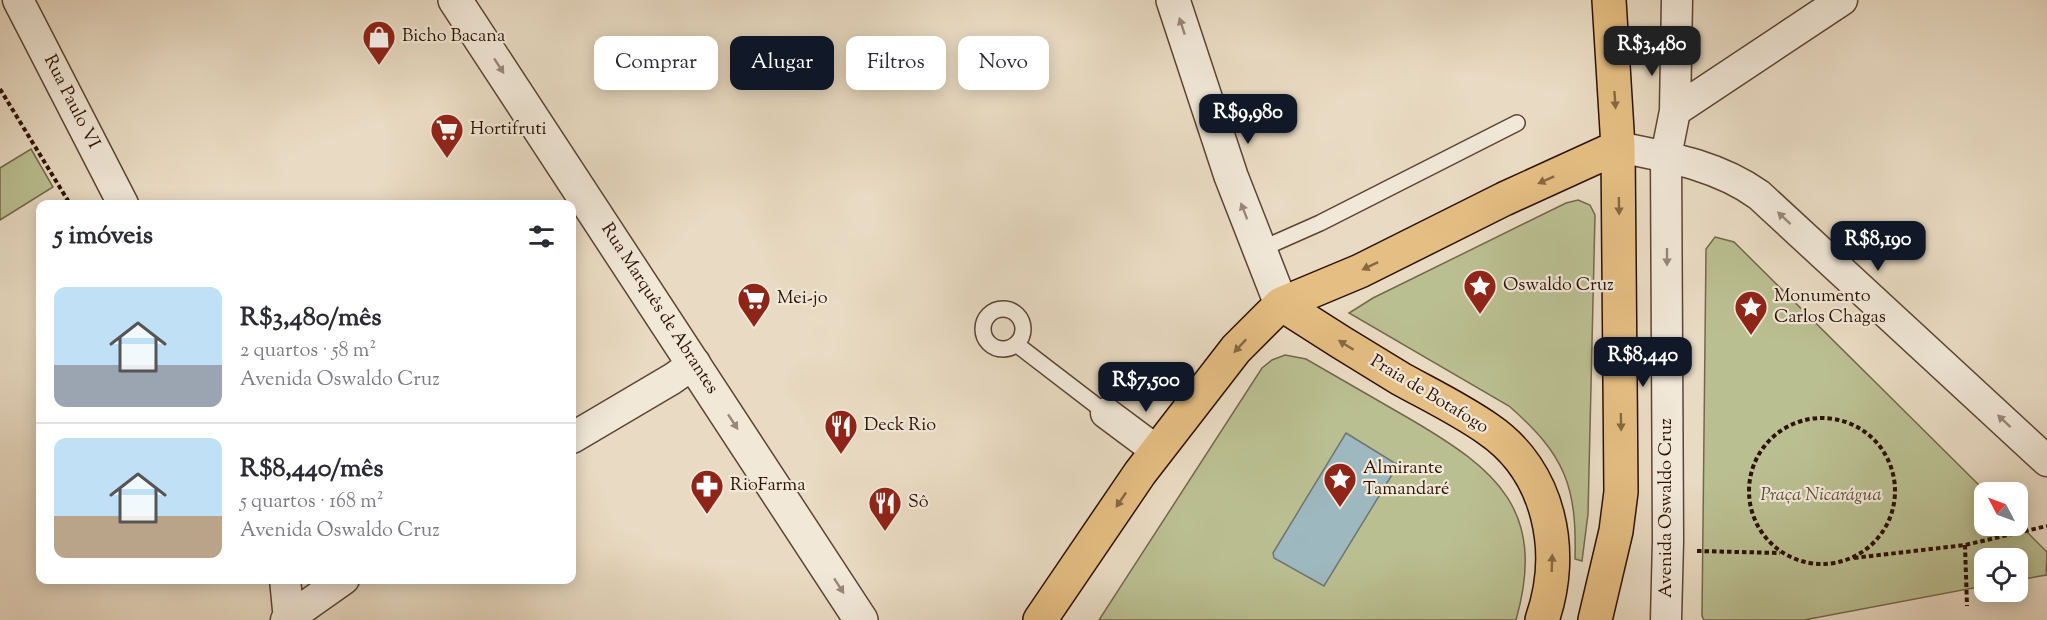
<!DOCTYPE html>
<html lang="pt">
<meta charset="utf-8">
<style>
:root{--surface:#fff;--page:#f2f2f3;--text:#2b2b33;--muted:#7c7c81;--line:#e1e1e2;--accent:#111827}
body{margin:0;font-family:"Sorts Mill Goudy",serif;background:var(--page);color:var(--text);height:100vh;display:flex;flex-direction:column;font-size:22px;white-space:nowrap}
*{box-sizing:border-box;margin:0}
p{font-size:20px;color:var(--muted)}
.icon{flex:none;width:33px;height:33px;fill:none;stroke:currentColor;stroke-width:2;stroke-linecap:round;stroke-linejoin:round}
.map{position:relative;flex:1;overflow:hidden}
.panel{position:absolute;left:36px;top:200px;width:540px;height:384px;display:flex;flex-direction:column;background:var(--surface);border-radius:12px;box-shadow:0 3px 15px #0003}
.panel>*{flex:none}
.banner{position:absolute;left:594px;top:36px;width:570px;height:54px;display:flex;gap:12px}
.needle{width:39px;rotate:311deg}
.controls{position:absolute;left:1974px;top:482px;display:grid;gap:12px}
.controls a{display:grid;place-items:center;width:54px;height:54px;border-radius:12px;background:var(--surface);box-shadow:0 3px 15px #0003;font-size:30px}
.price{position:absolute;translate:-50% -51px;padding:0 14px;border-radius:12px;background:var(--accent);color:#fff;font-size:20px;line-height:39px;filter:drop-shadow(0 2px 3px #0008)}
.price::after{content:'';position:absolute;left:50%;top:36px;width:18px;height:14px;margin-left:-9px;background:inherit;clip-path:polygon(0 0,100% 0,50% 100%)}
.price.selected{background:#222;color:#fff}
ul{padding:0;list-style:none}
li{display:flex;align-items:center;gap:18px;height:150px;padding:0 18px}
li+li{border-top:2px solid var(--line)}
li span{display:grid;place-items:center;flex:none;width:168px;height:120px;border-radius:12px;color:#555}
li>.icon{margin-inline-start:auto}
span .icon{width:72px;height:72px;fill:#fffc;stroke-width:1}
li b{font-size:26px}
h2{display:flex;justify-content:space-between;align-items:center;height:72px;padding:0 18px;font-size:26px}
.tag{padding:0 21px;border-radius:12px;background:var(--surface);box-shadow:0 3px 15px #0003;font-size:21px;line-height:54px}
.tag.selected{background:var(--accent);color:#fff}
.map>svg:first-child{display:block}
</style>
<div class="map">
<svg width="2047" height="620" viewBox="0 0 2047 620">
<rect width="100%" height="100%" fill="#e9dbc3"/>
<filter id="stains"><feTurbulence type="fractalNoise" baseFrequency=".00333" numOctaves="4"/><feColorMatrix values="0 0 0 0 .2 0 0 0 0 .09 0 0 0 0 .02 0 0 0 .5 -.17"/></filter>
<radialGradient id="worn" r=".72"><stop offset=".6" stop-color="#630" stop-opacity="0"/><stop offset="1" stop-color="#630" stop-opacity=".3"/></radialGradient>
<!-- green -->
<path fill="#babf91" stroke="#74684a" stroke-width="1.5" d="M 31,149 L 53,187 L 0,220 L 0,168 Z
M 1578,200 L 1590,205 L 1595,215 L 1588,514 L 1582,561 L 1575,559 C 1577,486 1565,455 1509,406 L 1349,313 L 1373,298 L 1566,203 Z
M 1715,237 L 1734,242 L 1986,492 L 1984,525 L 2018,523 L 2047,552 L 2046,575 L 2018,580 L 2018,558 L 1984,558 L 1984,586 L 1804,620 L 1704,620 L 1702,616 L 1706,249 Z
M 1285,355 L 1306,359 C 1341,379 1375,399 1410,419 C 1497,470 1547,510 1516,620 L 1099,620 L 1262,368 L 1272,360 Z"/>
<!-- water -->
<path fill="#9db8bf" stroke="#707574" stroke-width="1.5" d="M 1346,433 L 1398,465 L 1324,586 L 1274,558 L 1273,553 Z"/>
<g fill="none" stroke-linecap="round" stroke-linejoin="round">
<defs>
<path id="service" d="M 1259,250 L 1320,223 L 1517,123
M983 329a20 20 0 1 1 40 0a20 20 0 1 1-40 0Z
M 1016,344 L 1106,413"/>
<path id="minor" d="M 18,0 L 123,204
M 1675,111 L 1842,0
M 1618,147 C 1668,157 1717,165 1759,195 L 2047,461
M 1106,413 L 1157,451
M 572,438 L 672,379 L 695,363
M 285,579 L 289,620
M 286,620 L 344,579
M 1666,620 L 1668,541 L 1666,156 L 1675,111 L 1677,0"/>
<path id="tertiary" d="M 455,0 L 861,620
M 1173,0 L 1231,176 L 1281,304"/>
<path id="primary" d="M 1281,304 C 1321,330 1361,355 1401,379 C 1430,395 1461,410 1488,429 C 1550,471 1566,552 1542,620
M 1040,620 L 1140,473 L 1236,349 L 1281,304 L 1360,271 L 1504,199 L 1618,147
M 1595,620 L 1616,531 L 1621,492 L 1618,147 L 1609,0"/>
</defs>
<!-- service casing -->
<use href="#service" stroke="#5c4433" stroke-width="18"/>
<!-- minor casing -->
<use href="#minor" stroke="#5c4433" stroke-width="33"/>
<!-- tertiary casing -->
<use href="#tertiary" stroke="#5c4433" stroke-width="36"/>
<!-- primary casing -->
<use href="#primary" stroke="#2d1103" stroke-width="36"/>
<!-- path -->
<path stroke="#2d1103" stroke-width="4" stroke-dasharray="4.5 3" stroke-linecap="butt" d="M 0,89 L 70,204
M1749 491a73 73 0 1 1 146 0a73 73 0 1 1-146 0Z
M 1965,545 L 1967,606
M 1697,551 L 1780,553
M 1854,558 L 1965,545 L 2047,526"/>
<!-- service -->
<use href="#service" stroke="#f1e8d8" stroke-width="15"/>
<!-- minor -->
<use href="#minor" stroke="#f1e8d8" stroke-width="30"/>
<!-- tertiary -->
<use href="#tertiary" stroke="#f1e8d8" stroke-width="33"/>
<!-- primary -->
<use href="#primary" stroke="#e4be82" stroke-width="33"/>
</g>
<!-- one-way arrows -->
<defs><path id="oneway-solid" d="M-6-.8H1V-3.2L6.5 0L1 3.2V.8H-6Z" transform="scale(1.5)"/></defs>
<g fill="#998778">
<use href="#oneway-solid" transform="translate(1182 26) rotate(-108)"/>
<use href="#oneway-solid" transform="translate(499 66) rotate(57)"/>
<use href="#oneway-solid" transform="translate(1244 211) rotate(-111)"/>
<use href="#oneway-solid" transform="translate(1784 218) rotate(-137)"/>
<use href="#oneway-solid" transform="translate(1667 257) rotate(90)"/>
<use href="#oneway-solid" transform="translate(2004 421) rotate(-137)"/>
<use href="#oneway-solid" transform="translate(733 422) rotate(57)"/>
<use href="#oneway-solid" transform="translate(839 586) rotate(57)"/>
</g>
<g fill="#886842">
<use href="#oneway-solid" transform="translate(1615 100) rotate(86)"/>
<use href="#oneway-solid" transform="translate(1546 180) rotate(156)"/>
<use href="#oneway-solid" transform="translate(1619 206) rotate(89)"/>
<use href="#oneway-solid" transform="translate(1370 266) rotate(154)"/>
<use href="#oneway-solid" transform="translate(1346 345) rotate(-148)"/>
<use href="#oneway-solid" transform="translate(1240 346) rotate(133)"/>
<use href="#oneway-solid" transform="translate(1621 422) rotate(89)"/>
<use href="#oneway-solid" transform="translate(1121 500) rotate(124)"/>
<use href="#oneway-solid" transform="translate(1552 563) rotate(-88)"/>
</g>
<!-- icons -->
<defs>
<symbol id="shop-pin" viewBox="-11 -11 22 30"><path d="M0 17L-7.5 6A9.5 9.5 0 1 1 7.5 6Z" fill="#8f2418" stroke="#f1e8d8"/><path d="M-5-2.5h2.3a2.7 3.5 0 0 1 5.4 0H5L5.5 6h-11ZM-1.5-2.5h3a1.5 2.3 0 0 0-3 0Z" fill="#fff"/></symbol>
<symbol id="supermarket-pin" viewBox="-11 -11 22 30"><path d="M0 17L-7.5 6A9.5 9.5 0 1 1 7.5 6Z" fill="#8f2418" stroke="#f1e8d8"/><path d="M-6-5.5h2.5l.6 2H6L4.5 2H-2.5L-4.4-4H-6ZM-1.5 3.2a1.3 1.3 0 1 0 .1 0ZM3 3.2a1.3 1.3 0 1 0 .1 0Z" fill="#fff"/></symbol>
<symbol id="sight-pin" viewBox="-11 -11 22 30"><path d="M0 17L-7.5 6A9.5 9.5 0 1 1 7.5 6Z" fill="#8f2418" stroke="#f1e8d8"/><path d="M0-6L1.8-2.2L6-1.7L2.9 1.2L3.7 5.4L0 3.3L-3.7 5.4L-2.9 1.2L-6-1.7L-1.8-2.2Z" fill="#fff"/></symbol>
<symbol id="restaurant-pin" viewBox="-11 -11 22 30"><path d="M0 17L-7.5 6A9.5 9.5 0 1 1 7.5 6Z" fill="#8f2418" stroke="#f1e8d8"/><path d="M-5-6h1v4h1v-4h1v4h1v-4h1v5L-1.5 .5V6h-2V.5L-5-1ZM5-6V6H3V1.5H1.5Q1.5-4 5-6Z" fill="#fff"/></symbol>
<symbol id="pharmacy-pin" viewBox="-11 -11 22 30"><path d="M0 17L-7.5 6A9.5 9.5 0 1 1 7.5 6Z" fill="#8f2418" stroke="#f1e8d8"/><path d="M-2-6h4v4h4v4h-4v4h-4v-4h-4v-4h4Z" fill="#fff"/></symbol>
</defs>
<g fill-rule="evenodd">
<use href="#shop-pin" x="360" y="18" width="38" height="52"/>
<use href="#supermarket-pin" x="428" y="111" width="38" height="52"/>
<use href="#sight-pin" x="1461" y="267" width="38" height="52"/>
<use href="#supermarket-pin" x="735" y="280" width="38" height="52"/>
<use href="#sight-pin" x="1732" y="288" width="38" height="52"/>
<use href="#restaurant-pin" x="822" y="407" width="38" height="52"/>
<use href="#sight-pin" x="1321" y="460" width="38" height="52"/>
<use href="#pharmacy-pin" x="688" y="467" width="38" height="52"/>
<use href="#restaurant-pin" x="866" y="484" width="38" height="52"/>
</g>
<g text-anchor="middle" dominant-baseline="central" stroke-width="4.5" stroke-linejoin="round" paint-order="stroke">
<!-- poi labels -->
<g font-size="18" fill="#2d1103" stroke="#f1e8d8" text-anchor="start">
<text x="402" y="37">Bicho Bacana</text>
<text x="470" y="130">Hortifruti</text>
<text x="1503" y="286">Oswaldo Cruz</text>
<text x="1774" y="297">Monumento<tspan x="1774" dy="21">Carlos Chagas</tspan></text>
<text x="777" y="299">Mei-jo</text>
<text x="864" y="426">Deck Rio</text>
<text x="1363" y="469">Almirante<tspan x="1363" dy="21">Tamandaré</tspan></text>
<text x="730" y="486">RioFarma</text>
<text x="908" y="503">Sô</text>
</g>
<!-- street labels -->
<g font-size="18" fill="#2d1103" stroke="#f1e8d8">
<text transform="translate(71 102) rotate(63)">Rua Paulo VI</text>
<text transform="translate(659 309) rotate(57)">Rua Marquês de Abrantes</text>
<text transform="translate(1429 395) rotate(31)">Praia de Botafogo</text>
<text transform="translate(1667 508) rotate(-90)">Avenida Oswaldo Cruz</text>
</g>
<!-- park labels -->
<g font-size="18" font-style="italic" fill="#5e4e35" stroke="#f1e8d8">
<text x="1821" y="496">Praça Nicarágua</text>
</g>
</g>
<rect width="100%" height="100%" filter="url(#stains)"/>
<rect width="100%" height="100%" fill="url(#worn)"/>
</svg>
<div class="controls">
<a><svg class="needle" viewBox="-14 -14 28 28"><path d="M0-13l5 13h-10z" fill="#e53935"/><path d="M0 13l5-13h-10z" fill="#7c7c81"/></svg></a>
<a><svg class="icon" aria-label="locate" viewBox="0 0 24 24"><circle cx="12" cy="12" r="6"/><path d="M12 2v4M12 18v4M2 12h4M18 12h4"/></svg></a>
</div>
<b class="price selected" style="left:1652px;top:77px">R$3,480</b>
<b class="price" style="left:1248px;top:145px">R$9,980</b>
<b class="price" style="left:1878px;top:272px">R$8,190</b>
<b class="price" style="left:1643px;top:388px">R$8,440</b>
<b class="price" style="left:1146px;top:413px">R$7,500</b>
<div class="banner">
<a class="tag">Comprar</a>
<a class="tag selected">Alugar</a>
<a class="tag">Filtros</a>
<a class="tag">Novo</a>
</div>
<section class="panel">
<h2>5 imóveis<svg class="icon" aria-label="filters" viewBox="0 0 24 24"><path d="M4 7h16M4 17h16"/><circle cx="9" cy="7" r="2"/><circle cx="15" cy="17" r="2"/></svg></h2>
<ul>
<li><span style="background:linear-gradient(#bfe0f5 65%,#9aa5b1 0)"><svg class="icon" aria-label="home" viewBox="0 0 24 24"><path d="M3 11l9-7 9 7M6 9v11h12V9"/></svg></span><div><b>R$3,480/mês</b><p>2 quartos · 58 m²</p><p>Avenida Oswaldo Cruz</p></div></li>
<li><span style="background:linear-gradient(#bfe0f5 65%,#b9a48a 0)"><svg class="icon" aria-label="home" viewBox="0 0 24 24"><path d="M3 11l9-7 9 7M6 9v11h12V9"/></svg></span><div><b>R$8,440/mês</b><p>5 quartos · 168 m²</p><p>Avenida Oswaldo Cruz</p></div></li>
</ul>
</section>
</div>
